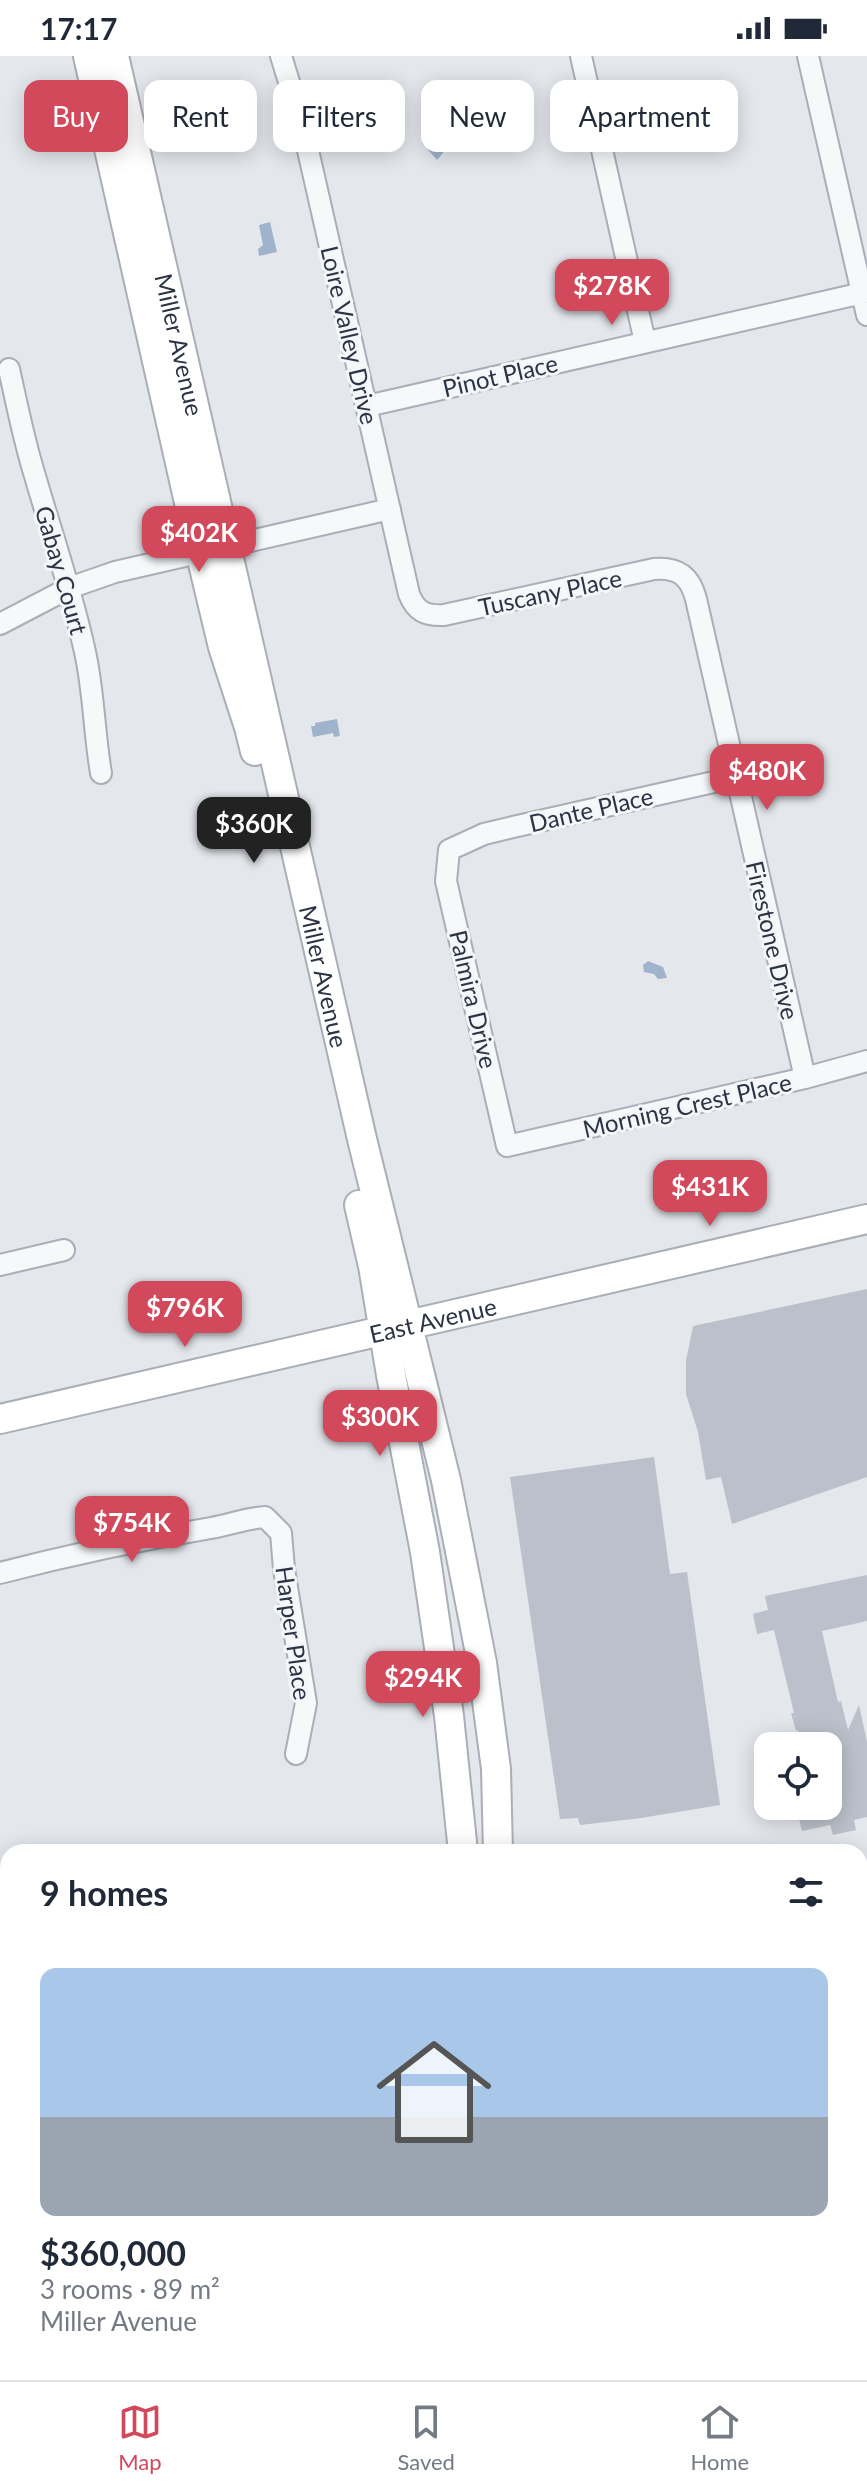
<!DOCTYPE html>
<meta charset="utf-8">
<style>
:root{--surface:#fff;--page:#f6f6f7;--text:#1f2937;--muted:#747a83;--line:#e0e1e3;--accent:#d1495b}
body{margin:0;font-family:Lato,sans-serif;background:var(--page);color:var(--text);height:100vh;display:flex;flex-direction:column;font-size:30px;white-space:nowrap}
*{box-sizing:border-box;margin:0}
p{font-size:26px;color:var(--muted)}
.icon{flex:none;width:44px;height:44px;fill:none;stroke:currentColor;stroke-width:2;stroke-linecap:round;stroke-linejoin:round}
.map{position:relative;flex:1;overflow:hidden}
.panel{position:absolute;left:0px;top:1788px;width:868px;height:536px;display:flex;flex-direction:column;background:var(--surface);border-radius:24px 24px 0 0;box-shadow:0 4px 20px #0003}
.panel>*{flex:none}
.top-card{position:absolute;left:24px;top:24px;width:820px;height:72px;display:flex;gap:16px}
.fabs{position:absolute;left:754px;top:1676px;display:grid;gap:16px}
.fabs a{display:grid;place-items:center;width:88px;height:88px;border-radius:16px;background:var(--surface);box-shadow:0 4px 20px #0003;font-size:40px}
.price{position:absolute;translate:-50% -68px;padding:0 18px;border-radius:16px;background:var(--accent);color:#fff;font-size:26px;line-height:52px;filter:drop-shadow(0 2px 4px #0008)}
.price::after{content:'';position:absolute;left:50%;top:48px;width:24px;height:18px;margin-left:-12px;background:inherit;clip-path:polygon(0 0,100% 0,50% 100%)}
.price.on{background:#222;color:#fff}
ul{padding:0;list-style:none}
li{display:grid;align-content:center;gap:16px;height:424px;padding:0 40px}
li span{display:grid;place-items:center;height:248px;border-radius:16px;color:#555}
li>.icon{margin-inline-start:auto}
span .icon{width:144px;height:144px;fill:#fffc;stroke-width:1}
li b{font-size:34px}
h2{display:flex;justify-content:space-between;align-items:center;height:96px;padding:0 40px;font-size:34px}
.pill{padding:0 28px;border-radius:16px;background:var(--surface);box-shadow:0 4px 20px #0003;font-size:28px;line-height:72px}
.pill.on{background:var(--accent);color:#fff}
.status{display:flex;justify-content:space-between;align-items:center;height:56px;padding:0 40px;background:var(--surface);direction:ltr}
.status svg{height:22px;fill:currentColor}
.tab-bar{display:flex;justify-content:space-around;align-items:center;height:112px;border-top:2px solid var(--line);background:var(--surface);font-size:22px;color:var(--muted)}
.tab-bar a{display:grid;justify-items:center;gap:4px}
.tab-bar .on{color:var(--accent)}
.map>svg:first-child{display:block}
</style>
<div class="status"><b>17:17</b><svg viewBox="0 0 49 12"><path d="M0 12V9h3v3zM5 12V6h3v6zM10 12V3h3v9zM15 12V0h3v12zM26 1h20v11H26zM47 4h2v5h-2z"/></svg></div>
<div class="map">
<svg width="867" height="2324" viewBox="0 0 867 2324">
<rect width="100%" height="100%" fill="#e4e7ec"/>
<!-- water -->
<path fill="#9fb4cc" d="M 432,79 L 439,84 L 443,97 L 437,104 L 422,87 L 424,81 Z
M 270,166 L 277,196 L 259,200 L 258,193 L 263,189 L 259,169 Z
M 337,663 L 340,680 L 334,681 L 333,677 L 313,681 L 311,670 L 315,670 L 315,667 Z
M 648,905 L 663,911 L 667,922 L 658,923 L 654,918 L 644,916 L 643,909 Z"/>
<g fill="none" stroke-linecap="round" stroke-linejoin="round">
<!-- stream -->
<path stroke="#9fb4cc" stroke-width="5" d="M 860,2233 L 867,2234"/>
</g>
<!-- building -->
<path fill="#bbc0ca" d="M 867,1233 L 867,1421 L 732,1468 L 721,1421 L 706,1424 L 698,1376 L 686,1338 L 686,1305 L 693,1270 Z
M 654,1401 L 670,1518 L 687,1516 L 720,1749 L 641,1762 L 580,1769 L 578,1762 L 560,1763 L 510,1421 Z
M 867,1519 L 867,1565 L 822,1575 L 838,1646 L 841,1645 L 848,1674 L 859,1649 L 867,1686 L 867,1761 L 854,1764 L 856,1774 L 833,1779 L 830,1769 L 802,1775 L 796,1750 L 828,1750 L 828,1690 L 801,1690 L 798,1674 L 796,1675 L 791,1657 L 794,1657 L 774,1574 L 757,1578 L 753,1558 L 768,1554 L 765,1540 Z"/>
<g fill="none" stroke-linecap="round" stroke-linejoin="round">
<defs>
<path id="street" d="M 281,0 L 302,68 L 409,538 C 416,556 426,560 444,559 L 654,513 C 678,511 690,520 696,543 L 805,1022
M 581,0 L 645,286
M 808,0 L 867,259
M 9,313 C 17,349 24,385 35,420 C 52,479 72,536 85,596 C 94,636 94,677 101,717
M 367,350 L 867,236
M 0,568 L 69,532 L 115,516 L 390,453
M 736,721 L 513,771 L 484,778 L 449,794 L 446,825 L 507,1090 L 805,1022 L 867,1005
M 0,1209 L 64,1194
M 0,1517 C 70,1499 140,1484 211,1472 C 230,1469 246,1462 265,1461 L 281,1477 L 284,1513 L 306,1647 L 296,1698
M 860,2055 L 867,2057
M 0,2284 L 8,2281
M 148,2316 L 150,2324"/>
<g id="secondary">
<path d="M 88,0 L 200,495 L 223,591 L 249,671 L 255,695"/>
<path id="s1" d="M 114,0 L 362,1083 L 446,1424 L 482,1607 L 496,1713 L 498,1796"/>
<path d="M 359,1149 L 373,1210 L 391,1319 L 425,1496 L 449,1660 L 463,1796"/>
<path id="s2" d="M 0,1363 L 867,1163"/>
<path d="M 860,1894 L 867,1896"/>
<path d="M 860,1924 L 867,1926"/>
<path d="M 0,2015 L 8,2010"/>
<path d="M 0,2052 L 8,2047"/>
</g>
</defs>
<!-- street casing -->
<use href="#street" stroke="#a9aeb7" stroke-width="24"/>
<!-- secondary casing -->
<use href="#secondary" stroke="#a9aeb7" stroke-width="32"/>
<!-- street -->
<use href="#street" stroke="#f7f8fa" stroke-width="20"/>
<!-- secondary -->
<use href="#secondary" stroke="#fff" stroke-width="28"/>
</g>
<g text-anchor="middle" dominant-baseline="central" stroke-width="6" stroke-linejoin="round" paint-order="stroke">
<!-- street labels -->
<g font-size="24" fill="#2b3445" stroke="#f4f6f9">
<text transform="translate(350 279) rotate(77)">Loire Valley Drive</text>
<text stroke="none"><textPath href="#s1" startOffset="296">Miller Avenue</textPath></text>
<text transform="translate(500 319) rotate(-13)">Pinot Place</text>
<text transform="translate(62 514) rotate(74)">Gabay Court</text>
<text transform="translate(550 536) rotate(-12)">Tuscany Place</text>
<text transform="translate(591 753) rotate(-13)">Dante Place</text>
<text transform="translate(773 884) rotate(77)">Firestone Drive</text>
<text stroke="none"><textPath href="#s1" startOffset="944">Miller Avenue</textPath></text>
<text transform="translate(474 943) rotate(77)">Palmira Drive</text>
<text transform="translate(687 1049) rotate(-13)">Morning Crest Place</text>
<text stroke="none"><textPath href="#s2" startOffset="444">East Avenue</textPath></text>
<text transform="translate(294 1577) rotate(82)">Harper Place</text>
</g>
</g>
</svg>
<div class="fabs">
<a><svg class="icon" aria-label="locate" viewBox="0 0 24 24"><circle cx="12" cy="12" r="6"/><path d="M12 2v4M12 18v4M2 12h4M18 12h4"/></svg></a>
</div>
<b class="price" style="left:612px;top:271px">$278K</b>
<b class="price" style="left:199px;top:518px">$402K</b>
<b class="price" style="left:767px;top:756px">$480K</b>
<b class="price on" style="left:254px;top:809px">$360K</b>
<b class="price" style="left:710px;top:1172px">$431K</b>
<b class="price" style="left:185px;top:1293px">$796K</b>
<b class="price" style="left:380px;top:1402px">$300K</b>
<b class="price" style="left:132px;top:1508px">$754K</b>
<b class="price" style="left:423px;top:1663px">$294K</b>
<div class="top-card">
<a class="pill on">Buy</a>
<a class="pill">Rent</a>
<a class="pill">Filters</a>
<a class="pill">New</a>
<a class="pill">Apartment</a>
</div>
<section class="panel">
<h2>9 homes<svg class="icon" aria-label="filters" viewBox="0 0 24 24"><path d="M4 7h16M4 17h16"/><circle cx="9" cy="7" r="2"/><circle cx="15" cy="17" r="2"/></svg></h2>
<ul>
<li><span style="background:linear-gradient(#a9c7e8 60%,#9aa5b1 0)"><svg class="icon" aria-label="home" viewBox="0 0 24 24"><path d="M3 11l9-7 9 7M6 9v11h12V9"/></svg></span><div><b>$360,000</b><p>3 rooms · 89 m²</p><p>Miller Avenue</p></div></li>
</ul>
</section>
</div>
<nav class="tab-bar">
<a class="on"><svg class="icon" aria-label="map" viewBox="0 0 24 24"><path d="M3 6l6-2 6 2 6-2v14l-6 2-6-2-6 2zM9 4v14M15 6v14"/></svg>Map</a>
<a><svg class="icon" aria-label="saved" viewBox="0 0 24 24"><path d="M7 4h10v16l-5-4-5 4z"/></svg>Saved</a>
<a><svg class="icon" aria-label="home" viewBox="0 0 24 24"><path d="M3 11l9-7 9 7M6 9v11h12V9"/></svg>Home</a>
</nav>
